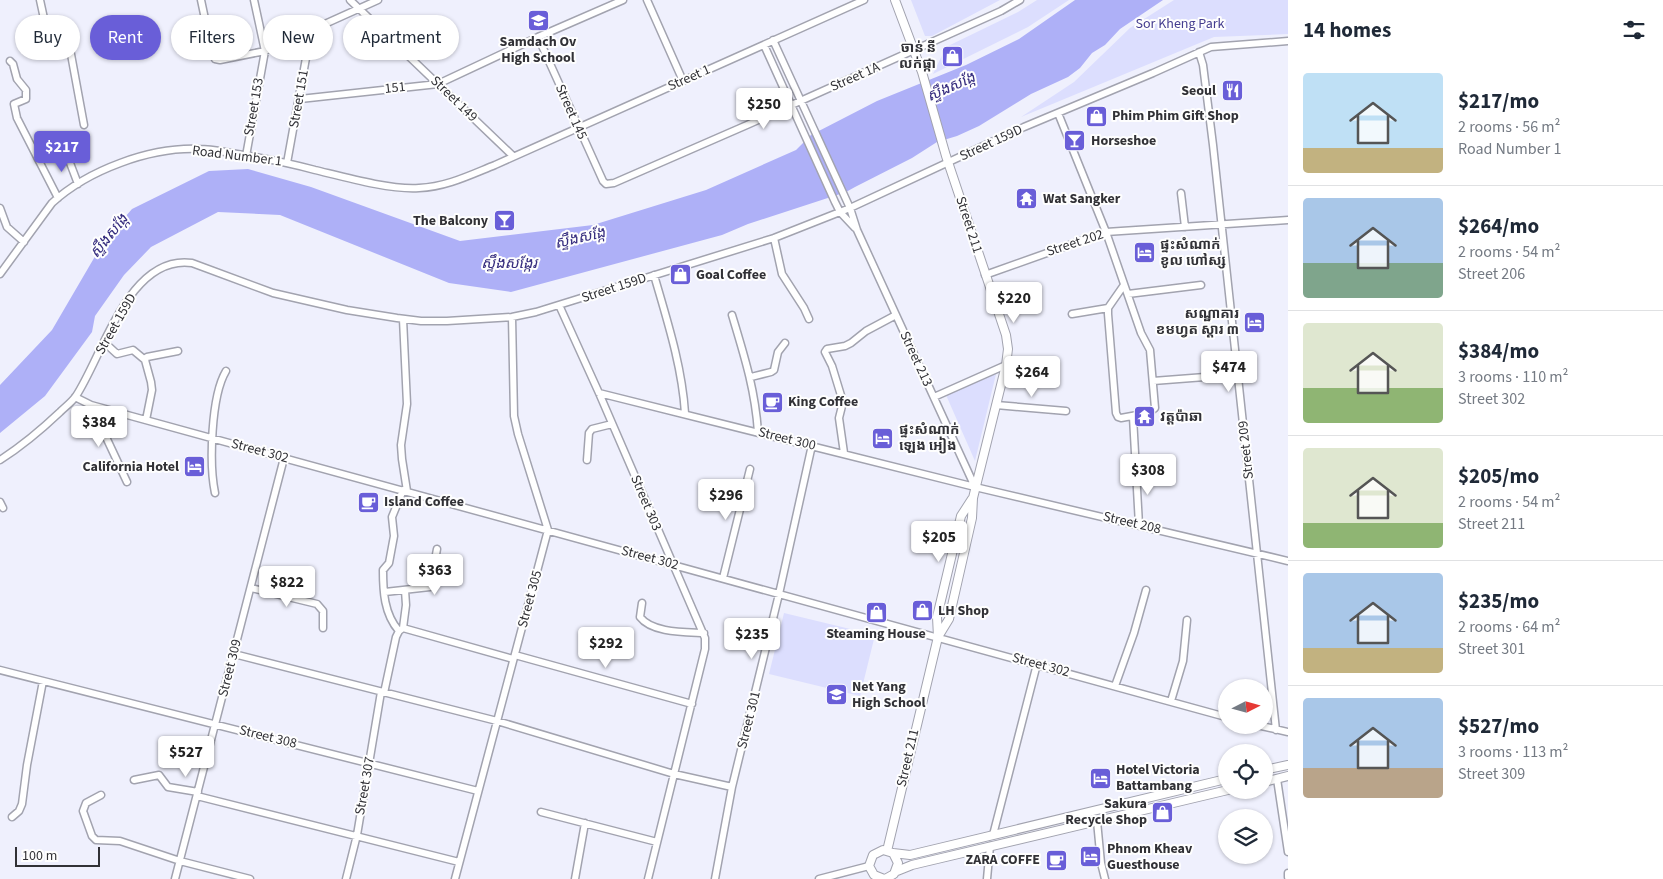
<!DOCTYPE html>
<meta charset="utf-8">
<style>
:root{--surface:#fff;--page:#f6f6f7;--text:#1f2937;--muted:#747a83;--line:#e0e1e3;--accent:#695ed8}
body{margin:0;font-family:"Source Sans 3","Noto Sans Khmer",sans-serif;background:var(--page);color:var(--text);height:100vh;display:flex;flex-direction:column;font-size:19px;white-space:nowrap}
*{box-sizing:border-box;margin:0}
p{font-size:16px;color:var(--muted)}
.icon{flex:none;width:28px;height:28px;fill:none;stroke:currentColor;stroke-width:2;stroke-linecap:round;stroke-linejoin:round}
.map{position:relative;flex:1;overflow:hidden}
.details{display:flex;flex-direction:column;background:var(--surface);width:375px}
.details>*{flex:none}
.top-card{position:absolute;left:15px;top:15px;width:475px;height:45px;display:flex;gap:10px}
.needle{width:32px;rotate:84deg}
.tools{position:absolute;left:1218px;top:679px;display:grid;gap:10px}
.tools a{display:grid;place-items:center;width:55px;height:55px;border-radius:50%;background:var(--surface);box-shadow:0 1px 4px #0004;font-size:25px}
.scale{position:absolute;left:15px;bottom:12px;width:85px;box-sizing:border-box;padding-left:5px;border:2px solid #313136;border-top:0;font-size:14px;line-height:18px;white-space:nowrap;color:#313136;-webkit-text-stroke:4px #fefefe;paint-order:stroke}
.price{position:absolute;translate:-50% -42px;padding:0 11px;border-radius:5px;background:#fff;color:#222;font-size:16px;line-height:32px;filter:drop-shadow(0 1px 2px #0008)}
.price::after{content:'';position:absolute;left:50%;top:30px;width:15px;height:11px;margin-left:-8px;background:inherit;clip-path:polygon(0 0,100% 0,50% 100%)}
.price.current{background:var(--accent);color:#fff}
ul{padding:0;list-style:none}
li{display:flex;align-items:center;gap:15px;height:125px;padding:0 15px}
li+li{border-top:1px solid var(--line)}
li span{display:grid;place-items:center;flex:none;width:140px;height:100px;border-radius:5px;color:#555}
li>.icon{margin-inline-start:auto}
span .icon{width:60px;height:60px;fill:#fffc;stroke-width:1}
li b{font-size:21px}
h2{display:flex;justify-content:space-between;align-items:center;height:60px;padding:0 15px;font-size:21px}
.chip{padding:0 18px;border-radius:22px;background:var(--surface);box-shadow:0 1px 4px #0004;font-size:18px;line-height:45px}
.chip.current{background:var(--accent);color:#fff}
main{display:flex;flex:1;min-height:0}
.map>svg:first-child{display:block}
</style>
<main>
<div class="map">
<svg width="1288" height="879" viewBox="0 0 1288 879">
<rect width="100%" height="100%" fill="#eff0fd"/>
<!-- green -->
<path fill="#dcdefe" d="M 911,0 L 1000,0 L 932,36 L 925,36 Z
M 1037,0 L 1069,0 L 1028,27 L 933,74 L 946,47 L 1018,12 Z
M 1174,0 L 1288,0 L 1288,34 L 1214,37 L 1021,117 L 1074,82 L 1130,28 Z
M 996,374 L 975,461 L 946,395 Z
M 784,613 L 875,635 L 860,696 L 769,674 Z"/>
<!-- water -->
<path fill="#aeb0f7" d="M 1075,0 L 1163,0 L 1120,29 L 1105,45 L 1092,53 L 1080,68 L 1068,77 L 1031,94 L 979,126 L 957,136 L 937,142 L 912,158 L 855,187 L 846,192 L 845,198 L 840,194 L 748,224 L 722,235 L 511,292 L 449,283 L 280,215 L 218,212 L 151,247 L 124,275 L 95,316 L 92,332 L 45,396 L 0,433 L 0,385 L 52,330 L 104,241 L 132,209 L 209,171 L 248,169 L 311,187 L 460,241 L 593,225 L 706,190 L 796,150 L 811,135 L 877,101 L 966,65 L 1019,39 Z"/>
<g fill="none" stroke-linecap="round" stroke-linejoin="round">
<defs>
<path id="minor" d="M 40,0 L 48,37 L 66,35 L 68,38 L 84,125
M 201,0 L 212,52 L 215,59 L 220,60 L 265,51 L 378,0
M 350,0 L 513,156
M 647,0 L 683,81
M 538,37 L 603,181 L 606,184 L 614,183 L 747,125 L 1001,11 L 1020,0
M 773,40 L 850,208 L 857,230 L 975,487
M 764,45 L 835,202 L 840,212 L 855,228
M 1199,52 L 1203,65 L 1213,145 L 1276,730
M 10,61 L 13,64 L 17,79 L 26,90 L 26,99 L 14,104 L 17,118 L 58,198
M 300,99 L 438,84 L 538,37 L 623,0
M 1058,113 L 1106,232 L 1141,333 L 1150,350 L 1155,408 L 1148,413 L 1121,418 L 1118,417 L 1116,413 L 1108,314 L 1108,308 L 1124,285
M 67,155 L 78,184
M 246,156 L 265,51 L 254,0
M 287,163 L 308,47 L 304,35
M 1181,193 L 1185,227
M 0,208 L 7,227 L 24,242
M 774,238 L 782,274 L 804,308 L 809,319
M 0,274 L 52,203 C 88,170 150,147 199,149 C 212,149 224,152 237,154 C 263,158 289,163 315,170 C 344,177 390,190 419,188 C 446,187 470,175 495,165 L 864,0
M 654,275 C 667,320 682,366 685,413
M 985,275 L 1106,232 L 1288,220
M 1128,294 L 1201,285
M 559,305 L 599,393 L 705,638 L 705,649 L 648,879
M 1072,314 L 1108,308
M 732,315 C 744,355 755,389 758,432
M 403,319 L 407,404 L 401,445 L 402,459 L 407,491
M 104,342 L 117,354 L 133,350 L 145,360
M 751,377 L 771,372 L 774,370 L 778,352 L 785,343
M 1153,381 L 1205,377
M 599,393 L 975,487 L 1288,561
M 75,397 L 91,405 L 1226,717
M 934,397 L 1006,365
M 91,405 L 127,482
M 996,405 L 1066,411
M 1133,417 L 1139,525
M 146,420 L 152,390 L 151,382 L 145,360 L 147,357 L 178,351
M 844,453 L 839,418 L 843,402 L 832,366 L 825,352 L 827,349 L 845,346 L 851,343 L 866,331 L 896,315
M 0,460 C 22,446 41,430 60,412 C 65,407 72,402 76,396 C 103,355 129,254 192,263 L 273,293 L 347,310 L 397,318 L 421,321 L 447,321 L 512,317 L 536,312 L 774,238 L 850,208 L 1024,127 L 1153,73 L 1211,47 L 1288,41
M 587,460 L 589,433 L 592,429 L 612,424
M 215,493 C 209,464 211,396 226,371
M 0,502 L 3,508
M 723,578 L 750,469
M 251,588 L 317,604 L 323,611 L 323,628
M 385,592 L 430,587 L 437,549
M 642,603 L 640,617 C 652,633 685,632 704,633
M 403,628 L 406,605 L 405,590
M 399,631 C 384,614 383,591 383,570 L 389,563 L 394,536 L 392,517 L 403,490
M 234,654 L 497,721 L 674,774 L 732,787
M 515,655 L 692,704
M 0,670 L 478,791
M 1115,686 L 1134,633 L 1146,590
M 384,693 L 396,637 L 399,631 L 403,628 L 513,659
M 1171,701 L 1183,661 L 1187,620
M 1257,725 L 1288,732
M 169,761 L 208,754
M 1277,779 L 1288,852
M 134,780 L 159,775 L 168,787 L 198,792
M 101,795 L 86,803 L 83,811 L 92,836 L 96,840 L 120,841 L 180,861 L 250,879
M 197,796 L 459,862
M 541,812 L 657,842
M 12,817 L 19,811 L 22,804 L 27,765 L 43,681
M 1097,821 L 1101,863 L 1105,879
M 993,835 L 1037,664
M 1288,877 L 1288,873
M 175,879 L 284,458
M 346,879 L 357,835 L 381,692
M 455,879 L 548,530 L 518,434 L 514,416 L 512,317
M 575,879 L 585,823
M 715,879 L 732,787 L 779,594 L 812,445
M 819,879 L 869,866
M 987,879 L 990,846"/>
<path id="major" d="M 895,0 L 922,72 L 946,156 L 1006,335 L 1008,349 L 1006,365 L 973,498 L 972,518 L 949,619 L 938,637
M 1264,770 L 1288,765
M 1264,782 L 1288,776
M 887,851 L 938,637 L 937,617 L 961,516 L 972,499
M 893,853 L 910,855 L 1226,779
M 897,871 L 912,865 L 1228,790
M 884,879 L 874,875 L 869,866 L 873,855 L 883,850 L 893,853 L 898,863 L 894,874 L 885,879"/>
</defs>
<!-- minor casing -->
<use href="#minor" stroke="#a2a3af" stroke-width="9"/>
<!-- major casing -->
<use href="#major" stroke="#a2a3af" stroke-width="10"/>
<!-- minor -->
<use href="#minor" stroke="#fff" stroke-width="6"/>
<!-- major -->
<use href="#major" stroke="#fff" stroke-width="8"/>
</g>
<!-- icons -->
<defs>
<symbol id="school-square" viewBox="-11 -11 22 22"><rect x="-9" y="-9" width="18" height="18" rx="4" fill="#695ed8" stroke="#fefefe"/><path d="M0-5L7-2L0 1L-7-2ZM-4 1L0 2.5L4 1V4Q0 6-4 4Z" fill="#fff"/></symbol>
<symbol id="shop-square" viewBox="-11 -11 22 22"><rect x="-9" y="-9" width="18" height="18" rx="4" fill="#695ed8" stroke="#fefefe"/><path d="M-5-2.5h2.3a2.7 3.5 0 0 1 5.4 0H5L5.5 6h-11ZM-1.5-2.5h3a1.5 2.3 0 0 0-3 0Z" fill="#fff"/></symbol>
<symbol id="restaurant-square" viewBox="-11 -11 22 22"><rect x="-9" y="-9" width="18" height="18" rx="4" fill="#695ed8" stroke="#fefefe"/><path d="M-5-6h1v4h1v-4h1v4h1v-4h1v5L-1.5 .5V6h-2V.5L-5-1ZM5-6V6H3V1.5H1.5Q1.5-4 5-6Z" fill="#fff"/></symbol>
<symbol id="bar-square" viewBox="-11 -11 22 22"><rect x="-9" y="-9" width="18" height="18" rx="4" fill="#695ed8" stroke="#fefefe"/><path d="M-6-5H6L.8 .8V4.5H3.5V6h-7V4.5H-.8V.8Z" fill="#fff"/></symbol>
<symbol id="temple-square" viewBox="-11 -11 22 22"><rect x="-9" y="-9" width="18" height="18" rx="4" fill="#695ed8" stroke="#fefefe"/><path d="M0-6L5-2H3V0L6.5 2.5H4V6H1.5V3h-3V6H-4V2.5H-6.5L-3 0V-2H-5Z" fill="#fff"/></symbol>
<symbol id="hotel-square" viewBox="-11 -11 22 22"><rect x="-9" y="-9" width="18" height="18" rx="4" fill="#695ed8" stroke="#fefefe"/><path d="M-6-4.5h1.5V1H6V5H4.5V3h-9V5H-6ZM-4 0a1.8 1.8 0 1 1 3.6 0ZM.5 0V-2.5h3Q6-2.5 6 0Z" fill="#fff"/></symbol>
<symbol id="cafe-square" viewBox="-11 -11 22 22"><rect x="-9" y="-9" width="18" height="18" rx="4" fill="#695ed8" stroke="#fefefe"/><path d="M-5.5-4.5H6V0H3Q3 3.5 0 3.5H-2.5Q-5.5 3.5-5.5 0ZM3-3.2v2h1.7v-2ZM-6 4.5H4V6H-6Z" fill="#fff"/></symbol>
</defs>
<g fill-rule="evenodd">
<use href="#school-square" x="526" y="8" width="25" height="25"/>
<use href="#shop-square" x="940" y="44" width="25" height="25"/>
<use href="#restaurant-square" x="1220" y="78" width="25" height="25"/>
<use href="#shop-square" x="1084" y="104" width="25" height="25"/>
<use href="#bar-square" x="1062" y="128" width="25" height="25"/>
<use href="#temple-square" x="1014" y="186" width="25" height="25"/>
<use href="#bar-square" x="492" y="208" width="25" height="25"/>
<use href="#hotel-square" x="1132" y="240" width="25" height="25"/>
<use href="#shop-square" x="668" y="262" width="25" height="25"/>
<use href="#hotel-square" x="1242" y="310" width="25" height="25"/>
<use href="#cafe-square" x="760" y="390" width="25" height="25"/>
<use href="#temple-square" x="1132" y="404" width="25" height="25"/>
<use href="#hotel-square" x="870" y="426" width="25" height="25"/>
<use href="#hotel-square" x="182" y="454" width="25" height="25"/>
<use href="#cafe-square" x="356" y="490" width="25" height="25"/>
<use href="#shop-square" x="910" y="598" width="25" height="25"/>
<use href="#shop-square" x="864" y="600" width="25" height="25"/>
<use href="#school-square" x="824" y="682" width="25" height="25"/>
<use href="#hotel-square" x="1088" y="766" width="25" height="25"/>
<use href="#shop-square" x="1150" y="800" width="25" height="25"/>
<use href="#hotel-square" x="1078" y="844" width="25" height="25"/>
<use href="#cafe-square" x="1044" y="848" width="25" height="25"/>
</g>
<g text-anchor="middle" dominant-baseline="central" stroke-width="4" stroke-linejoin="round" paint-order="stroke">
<!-- park labels -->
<g font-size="14" fill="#443d8f" stroke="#fefefe">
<text x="1180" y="24">Sor Kheng Park</text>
</g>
<!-- poi labels -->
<g font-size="14" font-weight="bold" fill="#313136" stroke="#fefefe" text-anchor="start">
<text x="538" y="42" text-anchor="middle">Samdach Ov<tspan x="538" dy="16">High School</tspan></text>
<text x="936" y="48" text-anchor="end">ចាន់ នី<tspan x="936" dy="16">លក់ផ្កា</tspan></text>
<text x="1216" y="91" text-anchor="end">Seoul</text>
<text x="1112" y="116">Phim Phim Gift Shop</text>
<text x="1091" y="141">Horseshoe</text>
<text x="1043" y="199">Wat Sangker</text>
<text x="488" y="221" text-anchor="end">The Balcony</text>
<text x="1160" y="245">ផ្ទះសំណាក់<tspan x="1160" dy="16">ខូល ហៅស្ស</tspan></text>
<text x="696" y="275">Goal Coffee</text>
<text x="1239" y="314" text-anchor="end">សណ្ឋាគារ<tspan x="1239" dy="16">ខមហ្វត ស្តារ ៣</tspan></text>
<text x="788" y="402">King Coffee</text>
<text x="1160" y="417">វត្តប៉ាឆា</text>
<text x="899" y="430">ផ្ទះសំណាក់<tspan x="899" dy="16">ឡេង អៀង</tspan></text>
<text x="179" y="467" text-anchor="end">California Hotel</text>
<text x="384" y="502">Island Coffee</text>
<text x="938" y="611">LH Shop</text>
<text x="876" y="634" text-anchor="middle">Steaming House</text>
<text x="852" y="687">Net Yang<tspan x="852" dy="16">High School</tspan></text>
<text x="1116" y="770">Hotel Victoria<tspan x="1116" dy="16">Battambang</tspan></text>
<text x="1147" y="804" text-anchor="end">Sakura<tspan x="1147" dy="16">Recycle Shop</tspan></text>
<text x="1107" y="849">Phnom Kheav<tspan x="1107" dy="16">Guesthouse</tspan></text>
<text x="1040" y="860" text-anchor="end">ZARA COFFE</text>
</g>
<!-- street labels -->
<g font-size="14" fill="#313136" stroke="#fefefe">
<text transform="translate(855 77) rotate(-24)">Street 1A</text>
<text transform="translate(689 78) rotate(-24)">Street 1</text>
<text transform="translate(395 88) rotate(-6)">151</text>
<text transform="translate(299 99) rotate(-80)">Street 151</text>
<text transform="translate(454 99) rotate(44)">Street 149</text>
<text transform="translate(254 107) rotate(-80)">Street 153</text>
<text transform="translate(571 112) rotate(66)">Street 145</text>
<text transform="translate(991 143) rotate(-25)">Street 159D</text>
<text transform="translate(237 156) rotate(7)">Road Number 1</text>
<text transform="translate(969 225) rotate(72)">Street 211</text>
<text transform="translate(1075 243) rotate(-18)">Street 202</text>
<text transform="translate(614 288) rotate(-18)">Street 159D</text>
<text transform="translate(116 324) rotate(-60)">Street 159D</text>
<text transform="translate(916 359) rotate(65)">Street 213</text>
<text transform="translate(787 439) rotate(14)">Street 300</text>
<text transform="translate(1246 450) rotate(-96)">Street 209</text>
<text transform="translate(260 451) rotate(15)">Street 302</text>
<text transform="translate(646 503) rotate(67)">Street 303</text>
<text transform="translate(1132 523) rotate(13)">Street 208</text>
<text transform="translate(650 558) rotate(15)">Street 302</text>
<text transform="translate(530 599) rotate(-75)">Street 305</text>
<text transform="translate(1041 665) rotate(15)">Street 302</text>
<text transform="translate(230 668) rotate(-76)">Street 309</text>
<text transform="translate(749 720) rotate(-76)">Street 301</text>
<text transform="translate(268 737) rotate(14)">Street 308</text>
<text transform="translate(908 758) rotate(-77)">Street 211</text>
<text transform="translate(365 786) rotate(-80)">Street 307</text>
</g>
<!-- water labels -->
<g font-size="15" font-style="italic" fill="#372e7f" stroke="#fefefe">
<text transform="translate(951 87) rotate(-24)">ស្ទឹងសង្កែ</text>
<text transform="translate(109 236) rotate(-51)">ស្ទឹងសង្កែ</text>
<text transform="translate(580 238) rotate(-13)">ស្ទឹងសង្កែ</text>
<text x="509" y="263">ស្ទឹងសង្កែរ</text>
</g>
</g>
</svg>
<div class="tools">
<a><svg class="needle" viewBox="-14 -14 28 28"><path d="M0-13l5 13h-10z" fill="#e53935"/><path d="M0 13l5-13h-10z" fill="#747a83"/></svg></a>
<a><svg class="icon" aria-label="locate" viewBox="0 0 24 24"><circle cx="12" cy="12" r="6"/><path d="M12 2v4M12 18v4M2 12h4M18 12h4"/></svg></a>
<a><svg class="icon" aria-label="layers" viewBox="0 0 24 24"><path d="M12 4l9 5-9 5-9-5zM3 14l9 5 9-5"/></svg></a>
</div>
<div class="scale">100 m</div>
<b class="price" style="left:764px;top:130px">$250</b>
<b class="price current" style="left:62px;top:173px">$217</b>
<b class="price" style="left:1014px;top:324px">$220</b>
<b class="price" style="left:1229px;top:393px">$474</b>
<b class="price" style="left:1032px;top:398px">$264</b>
<b class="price" style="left:99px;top:448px">$384</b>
<b class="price" style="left:1148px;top:496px">$308</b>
<b class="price" style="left:726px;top:521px">$296</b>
<b class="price" style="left:939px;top:563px">$205</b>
<b class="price" style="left:435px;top:596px">$363</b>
<b class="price" style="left:287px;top:608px">$822</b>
<b class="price" style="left:752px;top:660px">$235</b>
<b class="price" style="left:606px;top:669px">$292</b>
<b class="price" style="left:186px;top:778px">$527</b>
<div class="top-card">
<a class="chip">Buy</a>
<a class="chip current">Rent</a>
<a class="chip">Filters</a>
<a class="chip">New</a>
<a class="chip">Apartment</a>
</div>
</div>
<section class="details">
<h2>14 homes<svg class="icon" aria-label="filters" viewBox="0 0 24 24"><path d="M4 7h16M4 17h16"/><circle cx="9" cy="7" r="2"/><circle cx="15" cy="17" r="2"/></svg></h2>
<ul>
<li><span style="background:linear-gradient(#bfe0f5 75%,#c2b280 0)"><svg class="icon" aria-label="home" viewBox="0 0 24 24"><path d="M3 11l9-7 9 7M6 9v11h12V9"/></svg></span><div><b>$217/mo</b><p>2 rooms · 56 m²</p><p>Road Number 1</p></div></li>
<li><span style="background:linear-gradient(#a9c7e8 65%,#7fa58c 0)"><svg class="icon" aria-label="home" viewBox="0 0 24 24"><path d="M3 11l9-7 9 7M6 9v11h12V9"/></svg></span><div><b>$264/mo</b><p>2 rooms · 54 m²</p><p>Street 206</p></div></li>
<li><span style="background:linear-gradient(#dfe7d0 65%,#8fb573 0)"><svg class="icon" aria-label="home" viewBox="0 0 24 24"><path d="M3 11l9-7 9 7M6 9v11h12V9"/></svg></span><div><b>$384/mo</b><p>3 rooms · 110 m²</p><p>Street 302</p></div></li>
<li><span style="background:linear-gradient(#dfe7d0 75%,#8fb573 0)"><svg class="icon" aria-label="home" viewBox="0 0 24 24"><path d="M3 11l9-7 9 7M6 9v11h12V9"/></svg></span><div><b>$205/mo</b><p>2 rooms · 54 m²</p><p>Street 211</p></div></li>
<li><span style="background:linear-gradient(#a9c7e8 75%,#c2b280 0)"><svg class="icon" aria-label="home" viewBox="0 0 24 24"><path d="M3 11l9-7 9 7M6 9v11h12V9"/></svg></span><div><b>$235/mo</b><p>2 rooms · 64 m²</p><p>Street 301</p></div></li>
<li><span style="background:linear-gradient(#a9c7e8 70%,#b9a48a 0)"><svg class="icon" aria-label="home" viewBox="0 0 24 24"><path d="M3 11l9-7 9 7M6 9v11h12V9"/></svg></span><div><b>$527/mo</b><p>3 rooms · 113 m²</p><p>Street 309</p></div></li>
</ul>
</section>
</main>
